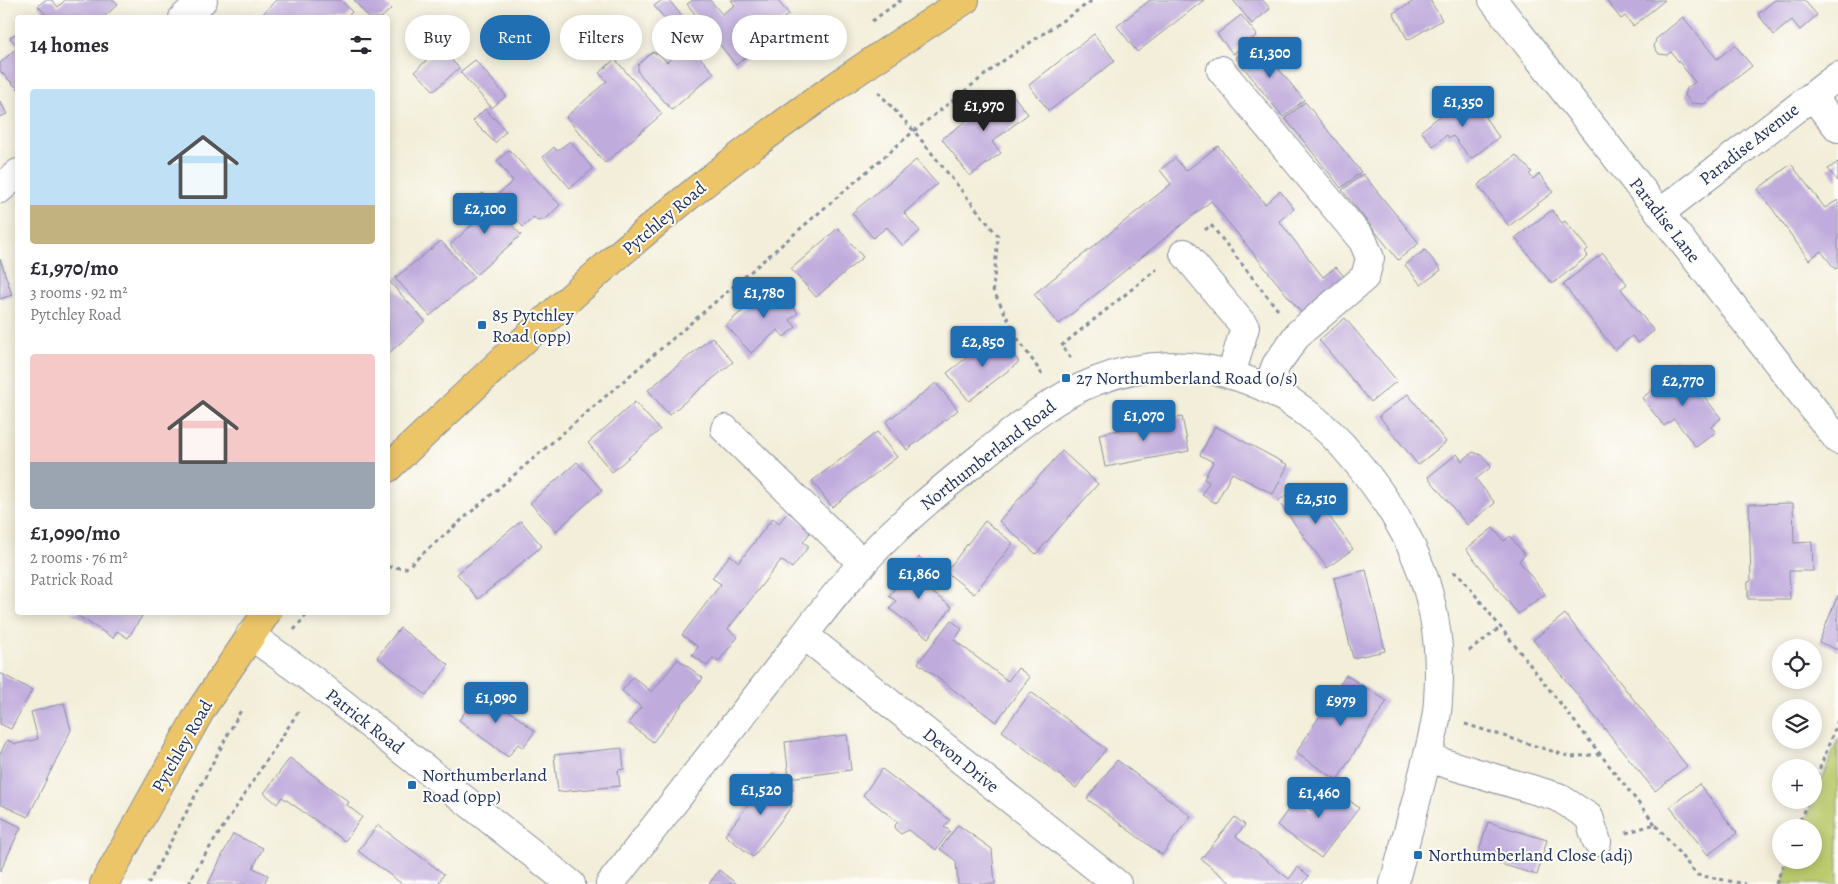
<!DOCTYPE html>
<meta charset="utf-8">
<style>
:root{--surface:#fff;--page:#f7f7f7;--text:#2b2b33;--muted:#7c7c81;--accent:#1f6fb2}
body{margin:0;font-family:Alegreya,serif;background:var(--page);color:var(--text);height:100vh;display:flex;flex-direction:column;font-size:19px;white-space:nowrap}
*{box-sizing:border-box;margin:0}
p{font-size:16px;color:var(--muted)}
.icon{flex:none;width:28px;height:28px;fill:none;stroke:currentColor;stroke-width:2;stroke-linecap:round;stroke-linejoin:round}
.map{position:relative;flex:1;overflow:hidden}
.sheet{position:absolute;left:15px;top:15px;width:375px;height:600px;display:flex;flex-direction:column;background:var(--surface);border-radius:5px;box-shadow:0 2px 12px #0003}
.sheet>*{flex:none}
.top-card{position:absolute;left:405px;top:15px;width:475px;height:45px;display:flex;gap:10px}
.controls{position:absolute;left:1772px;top:639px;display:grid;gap:10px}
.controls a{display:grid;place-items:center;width:50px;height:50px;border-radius:50%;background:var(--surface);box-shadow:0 2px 12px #0003;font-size:25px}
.price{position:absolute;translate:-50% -42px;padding:0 11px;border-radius:5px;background:var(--accent);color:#fff;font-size:16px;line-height:32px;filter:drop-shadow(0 1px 2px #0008)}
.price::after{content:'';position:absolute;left:50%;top:30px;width:15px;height:11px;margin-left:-8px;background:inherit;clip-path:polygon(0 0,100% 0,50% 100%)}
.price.current{background:#222;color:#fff}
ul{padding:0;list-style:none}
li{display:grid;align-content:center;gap:10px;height:265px;padding:0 15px}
li span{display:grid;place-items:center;height:155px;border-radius:5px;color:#555}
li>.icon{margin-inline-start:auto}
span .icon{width:90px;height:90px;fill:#fffc;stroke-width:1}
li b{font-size:21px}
h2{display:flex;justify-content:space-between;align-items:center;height:60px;padding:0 15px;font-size:21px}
.pill{padding:0 18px;border-radius:22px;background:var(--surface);box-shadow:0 2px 12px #0003;font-size:18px;line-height:45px}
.pill.current{background:var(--accent);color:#fff}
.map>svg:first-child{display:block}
</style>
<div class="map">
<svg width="1838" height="884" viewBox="0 0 1838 884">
<rect width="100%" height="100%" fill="#fdfcf7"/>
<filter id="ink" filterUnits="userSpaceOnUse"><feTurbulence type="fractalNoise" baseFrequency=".02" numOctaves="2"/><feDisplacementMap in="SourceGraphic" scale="10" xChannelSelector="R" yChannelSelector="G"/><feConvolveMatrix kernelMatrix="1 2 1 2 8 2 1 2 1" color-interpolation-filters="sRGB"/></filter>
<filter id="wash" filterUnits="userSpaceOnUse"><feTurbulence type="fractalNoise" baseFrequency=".0096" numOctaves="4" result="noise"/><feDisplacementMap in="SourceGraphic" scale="20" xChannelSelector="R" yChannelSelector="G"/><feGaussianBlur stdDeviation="1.12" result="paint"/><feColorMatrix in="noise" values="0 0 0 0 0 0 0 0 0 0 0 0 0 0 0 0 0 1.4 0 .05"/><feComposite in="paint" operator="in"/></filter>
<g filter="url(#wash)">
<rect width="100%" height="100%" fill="#f3eed9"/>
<!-- green -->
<path fill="#bccb6e" stroke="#6c7d66" d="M 1838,739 L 1838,884 L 1781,884 L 1791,860 L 1814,860 L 1814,828 L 1803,827 Z"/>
<g id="blocks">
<!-- building -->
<path fill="#c0abdd" d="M 45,0 L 52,0 L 58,7 L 65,0 L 114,0 L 118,4 L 103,18 L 49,18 L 38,6 Z
M 276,0 L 341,0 L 352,12 L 346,18 L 259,18 Z
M 354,0 L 382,0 L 391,9 L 381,18 L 369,18 Z
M 662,0 L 669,0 L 685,20 L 674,29 L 654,6 Z
M 693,0 L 710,0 L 722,14 L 735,5 L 731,0 L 777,0 L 789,14 L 760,37 L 765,42 L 736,65 L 687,4 Z
M 1150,0 L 1204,0 L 1137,52 L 1117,26 Z
M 1233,0 L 1263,0 L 1270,9 L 1252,24 Z
M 1416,0 L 1430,0 L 1442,20 L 1408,40 L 1393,13 Z
M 1606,0 L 1665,0 L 1633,26 L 1625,16 L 1621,19 Z
M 1775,0 L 1804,0 L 1817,15 L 1800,30 L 1792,20 L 1774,35 L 1758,14 Z
M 1241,15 L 1257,35 L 1233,54 L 1217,34 Z
M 1683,17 L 1717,59 L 1735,45 L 1752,66 L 1704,104 L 1691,103 L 1685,95 L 1687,88 L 1695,82 L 1671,52 L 1667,55 L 1659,54 L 1654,47 L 1656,39 Z
M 18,32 L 18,46 L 10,38 Z
M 1094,34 L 1115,61 L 1049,111 L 1029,85 Z
M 1256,41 L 1304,100 L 1283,117 L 1236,58 Z
M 688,44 L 714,73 L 672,110 L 638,72 L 638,65 L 652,52 L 659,54 L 667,62 Z
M 18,47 L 18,89 L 0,71 L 0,63 Z
M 440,48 L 459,68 L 434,91 L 415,71 Z
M 615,59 L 662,114 L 605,163 L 566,117 L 607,81 L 599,73 Z
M 475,60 L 506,96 L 492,108 L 460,72 Z
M 1008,89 L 1028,114 L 992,142 L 1001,153 L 970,176 L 942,139 Z
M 1468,94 L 1499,137 L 1471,159 L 1453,136 L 1449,138 L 1447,135 L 1433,146 L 1421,131 Z
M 0,101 L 7,114 L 0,117 Z
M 1305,102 L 1361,172 L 1341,188 L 1285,118 Z
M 485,109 L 506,131 L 495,143 L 473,121 Z
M 570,141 L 593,169 L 570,188 L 543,157 L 554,147 L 557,151 Z
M 1218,146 L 1265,204 L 1280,191 L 1294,209 L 1279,221 L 1323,277 L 1336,267 L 1347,280 L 1303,315 L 1211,201 L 1059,324 L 1034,294 L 1171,184 L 1160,170 L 1175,158 L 1186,171 Z
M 509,150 L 560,205 L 546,219 L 537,221 L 534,217 L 523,227 L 495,197 L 513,181 L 497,161 Z
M 1516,155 L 1532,172 L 1529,174 L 1533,179 L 1539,174 L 1553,192 L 1509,226 L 1478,185 Z
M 916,160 L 937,184 L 904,213 L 920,231 L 903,246 L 887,227 L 873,238 L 852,213 Z
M 1838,162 L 1838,181 L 1828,169 Z
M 1791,164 L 1825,208 L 1838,200 L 1838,267 L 1835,269 L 1821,251 L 1809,260 L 1758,189 Z
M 1363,174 L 1419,243 L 1398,260 L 1342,190 Z
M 483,193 L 521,235 L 477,274 L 450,245 L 472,225 L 468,220 L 476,213 L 469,205 Z
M 1552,210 L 1562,223 L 1565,221 L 1588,249 L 1585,252 L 1588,256 L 1552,284 L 1515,238 Z
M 838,228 L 863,257 L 816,297 L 791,269 Z
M 441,241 L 474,277 L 430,316 L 395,278 Z
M 1425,250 L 1441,270 L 1421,285 L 1405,265 Z
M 1603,253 L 1627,284 L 1621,289 L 1654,331 L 1638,343 L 1632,336 L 1615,350 L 1563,284 Z
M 0,259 L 12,295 L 0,299 Z
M 388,280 L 425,321 L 388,354 Z
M 773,284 L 798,313 L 790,320 L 796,327 L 784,337 L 778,330 L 751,353 L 726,325 Z
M 1345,318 L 1397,381 L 1371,402 L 1319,340 Z
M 997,334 L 1019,362 L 969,401 L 947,373 Z
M 712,337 L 733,362 L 669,415 L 648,390 Z
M 1681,367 L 1721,418 L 1711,427 L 1716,432 L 1696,447 L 1674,419 L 1664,426 L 1642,398 Z
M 936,383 L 958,410 L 907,450 L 886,422 Z
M 1408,394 L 1446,442 L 1418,465 L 1379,416 Z
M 635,402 L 660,430 L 612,472 L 588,443 Z
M 1182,417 L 1189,451 L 1105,467 L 1099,434 Z
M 1215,426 L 1288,465 L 1273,494 L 1232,473 L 1216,503 L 1202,495 L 1209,482 L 1204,479 L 1213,462 L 1200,455 Z
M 877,432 L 897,457 L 832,507 L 812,481 Z
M 1062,451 L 1098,484 L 1036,554 L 999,521 Z
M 1473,452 L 1483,456 L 1491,467 L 1476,479 L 1495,503 L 1467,525 L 1428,477 L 1457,454 L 1462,461 Z
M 577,462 L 602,490 L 556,531 L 530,503 Z
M 1304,482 L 1353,549 L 1327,568 L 1278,501 Z
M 1793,503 L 1794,543 L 1812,542 L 1813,571 L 1789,571 L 1790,599 L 1748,599 L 1748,582 L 1751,581 L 1749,504 Z
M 788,512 L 812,530 L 803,542 L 809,546 L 792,568 L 781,560 L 728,629 L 738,637 L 718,662 L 713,658 L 707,666 L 692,655 L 698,647 L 682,635 L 721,584 L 712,578 L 730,555 L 739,562 L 773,518 L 779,523 Z
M 521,521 L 542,546 L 478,599 L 457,574 Z
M 985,521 L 1013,543 L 974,594 L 946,572 Z
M 1493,528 L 1504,541 L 1510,536 L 1525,555 L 1519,561 L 1545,594 L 1518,614 L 1466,549 Z
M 919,557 L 937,571 L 925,587 L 952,607 L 928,638 L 890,609 L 896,601 L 889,596 Z
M 1366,570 L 1385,651 L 1353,658 L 1334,578 Z
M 1838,595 L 1838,650 L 1819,642 Z
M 72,612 L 136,612 L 142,616 L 128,638 L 117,631 L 113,638 Z
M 1565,614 L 1687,766 L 1655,791 L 1533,640 Z
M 951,620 L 962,629 L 954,640 L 1008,681 L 1018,668 L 1030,677 L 996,722 L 918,663 Z
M 400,628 L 449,665 L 426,695 L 377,657 Z
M 678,659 L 703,678 L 653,742 L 628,723 L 641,707 L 622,691 L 633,677 L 652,692 Z
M 0,673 L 32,690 L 11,729 L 0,724 Z
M 1346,675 L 1387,701 L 1337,780 L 1296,753 Z
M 482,690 L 535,731 L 523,748 L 518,744 L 508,757 L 459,720 Z
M 1031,692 L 1106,749 L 1076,788 L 1002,731 Z
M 64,703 L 71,730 L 28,817 L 0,804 L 0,754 L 7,740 L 16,744 L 38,739 L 31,712 Z
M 847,735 L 851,770 L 789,778 L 785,742 Z
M 622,748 L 624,769 L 618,770 L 620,786 L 558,792 L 554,755 Z
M 290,758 L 349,802 L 347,805 L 362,817 L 345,841 L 282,797 L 277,804 L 264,793 Z
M 1117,760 L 1191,816 L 1162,855 L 1087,799 Z
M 882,769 L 950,820 L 944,827 L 950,831 L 936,850 L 908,830 L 901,834 L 896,830 L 895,825 L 898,822 L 863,795 Z
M 773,773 L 794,789 L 784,801 L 792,806 L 753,857 L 725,835 Z
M 1320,777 L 1359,808 L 1321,858 L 1277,825 L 1296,799 L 1312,811 L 1322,798 L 1311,789 Z
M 1699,784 L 1737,833 L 1708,855 L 1670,807 Z
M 0,817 L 21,827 L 0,872 Z
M 1235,817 L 1245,825 L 1236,836 L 1289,879 L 1298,867 L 1309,876 L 1303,884 L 1232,884 L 1201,859 Z
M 1488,822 L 1547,840 L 1537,875 L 1477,857 Z
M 378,825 L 444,874 L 439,882 L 442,884 L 402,884 L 358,851 Z
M 958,825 L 992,849 L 995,884 L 958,884 L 956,861 L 940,849 Z
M 233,834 L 263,848 L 253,868 L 268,875 L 264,884 L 208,884 Z
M 719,870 L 737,884 L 709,884 Z"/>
</g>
</g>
<g filter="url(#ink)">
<use href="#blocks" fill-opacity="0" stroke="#878e9c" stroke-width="1"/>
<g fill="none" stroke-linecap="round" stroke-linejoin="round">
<defs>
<path id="minor" d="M 1493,0 L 1838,440
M 183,18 L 203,0
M 1221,70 L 1363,241 L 1370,258 L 1365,277 L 1298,334 L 1276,365 L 1268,387
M 1812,96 L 1838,128
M 0,189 L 18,173
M 1660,213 L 1838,76
M 1184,253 L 1245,327 L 1231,375
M 725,429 L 863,564
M 250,635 L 317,683 L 571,884
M 804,635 L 1117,884
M 1427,758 L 1558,797 L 1589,817 L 1597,842
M 610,884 C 662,817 714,750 767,683 C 801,640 834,593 872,553 C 906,518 944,487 981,457 C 1017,428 1053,397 1096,381 C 1192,343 1293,382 1355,460 C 1415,532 1445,605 1438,700 C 1437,726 1428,753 1422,778 C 1413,814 1403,849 1394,884"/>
<path id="major" d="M 388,468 C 483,379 577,287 679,204 C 770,129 866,64 965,0
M 104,884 L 202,708 L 267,612"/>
</defs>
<!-- minor casing -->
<use href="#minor" stroke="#878e9c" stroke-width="30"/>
<!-- major casing -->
<use href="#major" stroke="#878e9c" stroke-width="30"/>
<!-- path -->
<path stroke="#878e9c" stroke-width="3" stroke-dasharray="4 4" stroke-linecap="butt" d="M 872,21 L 901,0
M 878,92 L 914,131 L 998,236 L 993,290 L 1018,339 L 1042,374
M 1205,230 L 1211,225 L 1278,310
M 1071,358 L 1061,346 L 1157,269
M 388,567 L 406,568 L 914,131 L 1000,63 L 1093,0
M 1453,573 L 1458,573 L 1655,824
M 294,630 L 309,612
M 1469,651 L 1501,627
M 1465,724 L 1571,757 L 1600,754
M 1814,784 L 1838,720
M 1797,828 L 1808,800
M 1626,833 L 1655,824 L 1697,875 L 1746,884
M 148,884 L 241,710
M 189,884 L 199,864 L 300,709
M 1776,884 L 1785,860"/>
<!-- minor -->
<use href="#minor" stroke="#fff" stroke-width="28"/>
<!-- major -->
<use href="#major" stroke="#ecc569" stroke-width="28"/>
</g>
</g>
<!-- markers -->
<g fill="#1f6fb2" stroke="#fdfcf7" stroke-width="2">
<rect x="477" y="320" width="10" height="10" rx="2.5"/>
<rect x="1061" y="373" width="10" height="10" rx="2.5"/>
<rect x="407" y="780" width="10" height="10" rx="2.5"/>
<rect x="1413" y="850" width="10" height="10" rx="2.5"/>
</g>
<g text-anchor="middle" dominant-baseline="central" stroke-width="4" stroke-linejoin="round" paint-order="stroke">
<!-- street labels -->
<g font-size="18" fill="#1b2f5e" stroke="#fdfcf7">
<text transform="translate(1749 144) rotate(-38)">Paradise Avenue</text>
<text transform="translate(664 218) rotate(-40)">Pytchley Road</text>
<text transform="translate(1665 220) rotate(52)">Paradise Lane</text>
<text transform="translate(988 455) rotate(-38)">Northumberland Road</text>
<text transform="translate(365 721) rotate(38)">Patrick Road</text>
<text transform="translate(182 746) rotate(-60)">Pytchley Road</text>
<text transform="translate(961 760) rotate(39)">Devon Drive</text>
</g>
<!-- poi labels -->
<g font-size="18" fill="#1b2f5e" stroke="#fdfcf7" text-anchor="start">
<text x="492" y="315">85 Pytchley<tspan x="492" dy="21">Road (opp)</tspan></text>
<text x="1076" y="378">27 Northumberland Road (o/s)</text>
<text x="422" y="775">Northumberland<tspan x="422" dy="21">Road (opp)</tspan></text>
<text x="1428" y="855">Northumberland Close (adj)</text>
</g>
</g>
</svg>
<div class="controls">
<a><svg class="icon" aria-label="locate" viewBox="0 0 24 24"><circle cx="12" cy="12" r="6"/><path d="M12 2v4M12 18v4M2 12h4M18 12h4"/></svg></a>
<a><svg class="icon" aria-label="layers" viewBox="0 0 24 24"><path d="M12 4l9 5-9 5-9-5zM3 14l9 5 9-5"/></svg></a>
<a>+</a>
<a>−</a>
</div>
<b class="price" style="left:1270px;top:79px">£1,300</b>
<b class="price" style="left:1463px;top:128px">£1,350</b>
<b class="price current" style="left:984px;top:132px">£1,970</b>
<b class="price" style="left:485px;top:235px">£2,100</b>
<b class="price" style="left:764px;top:319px">£1,780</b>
<b class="price" style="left:983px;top:368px">£2,850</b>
<b class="price" style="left:1683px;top:407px">£2,770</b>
<b class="price" style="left:1144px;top:442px">£1,070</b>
<b class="price" style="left:1316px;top:525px">£2,510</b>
<b class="price" style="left:919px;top:600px">£1,860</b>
<b class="price" style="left:496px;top:724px">£1,090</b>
<b class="price" style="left:1341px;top:727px">£979</b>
<b class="price" style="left:761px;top:816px">£1,520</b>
<b class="price" style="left:1319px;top:819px">£1,460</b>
<div class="top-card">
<a class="pill">Buy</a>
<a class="pill current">Rent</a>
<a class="pill">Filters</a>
<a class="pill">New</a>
<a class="pill">Apartment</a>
</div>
<section class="sheet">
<h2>14 homes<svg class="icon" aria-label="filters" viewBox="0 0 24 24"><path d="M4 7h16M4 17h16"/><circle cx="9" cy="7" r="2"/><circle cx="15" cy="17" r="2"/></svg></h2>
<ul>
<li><span style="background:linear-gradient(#bfe0f5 75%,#c2b280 0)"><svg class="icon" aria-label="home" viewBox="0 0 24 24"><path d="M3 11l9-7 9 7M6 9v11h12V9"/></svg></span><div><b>£1,970/mo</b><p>3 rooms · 92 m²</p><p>Pytchley Road</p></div></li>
<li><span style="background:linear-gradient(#f6c9c9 70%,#9aa5b1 0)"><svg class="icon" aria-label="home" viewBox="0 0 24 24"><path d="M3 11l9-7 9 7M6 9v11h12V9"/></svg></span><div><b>£1,090/mo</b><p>2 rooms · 76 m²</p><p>Patrick Road</p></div></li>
</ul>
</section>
</div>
